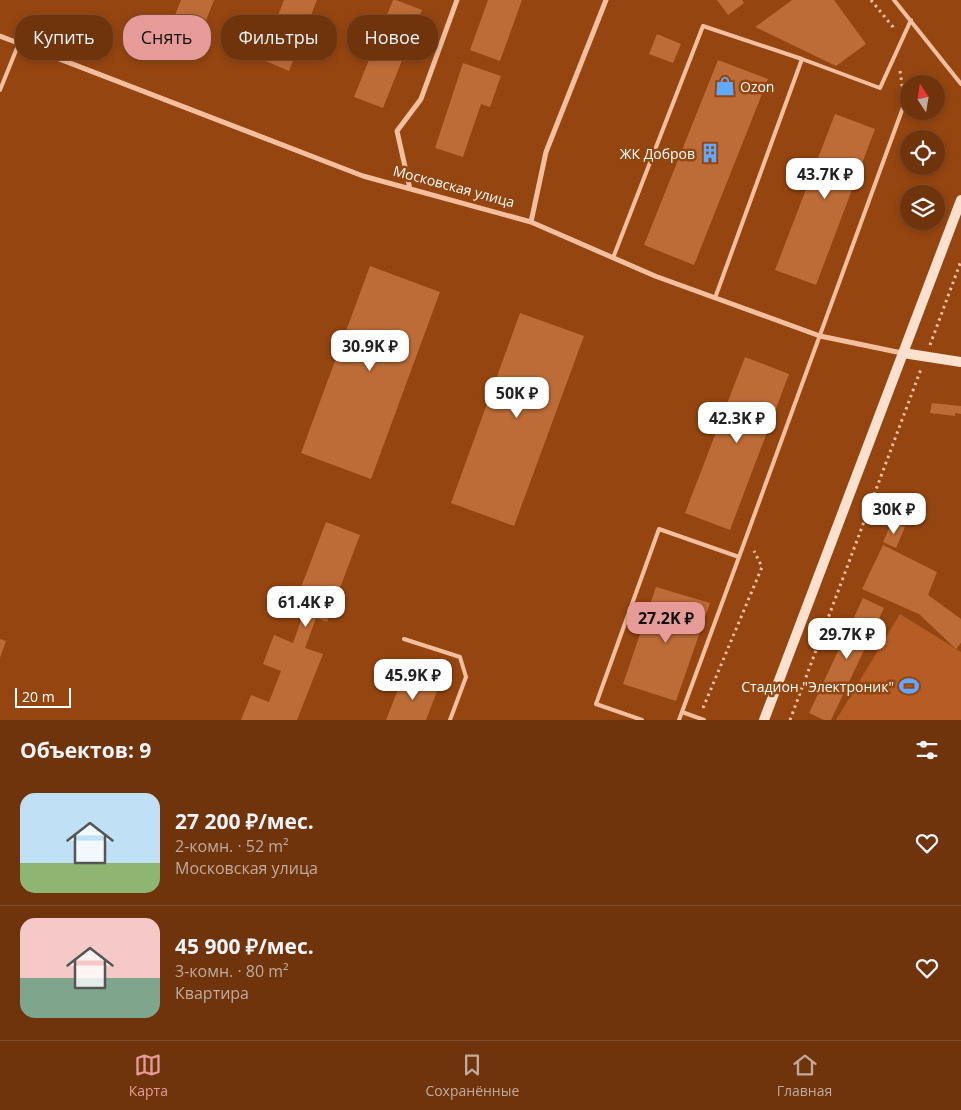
<!DOCTYPE html>
<html lang="ru">
<meta charset="utf-8">
<style>
:root{--surface:#70340c;--page:#753c15;--text:#f1f3f6;--muted:#c0aa9d;--line:#824f2d;--accent:#e69b98}
body{margin:0;font-family:"Open Sans",sans-serif;background:var(--page);color:var(--text);height:100vh;display:flex;flex-direction:column;font-size:19px;white-space:nowrap}
*{box-sizing:border-box;margin:0}
p{font-size:16px;color:var(--muted)}
.icon{flex:none;width:28px;height:28px;fill:none;stroke:currentColor;stroke-width:2;stroke-linecap:round;stroke-linejoin:round}
.map{position:relative;height:720px;overflow:hidden}
.panel{display:flex;flex-direction:column;background:var(--surface);flex:1}
.panel>*{flex:none}
.guide{position:absolute;left:15px;top:15px;width:500px;height:45px;display:flex;gap:10px}
.needle{width:32px;rotate:348deg}
.buttons{position:absolute;left:900px;top:75px;display:grid;gap:10px}
.buttons a{display:grid;place-items:center;width:45px;height:45px;border-radius:50%;background:var(--surface);box-shadow:0 2px 8px #0003,0 0 0 1px var(--line);font-size:25px}
.scale{position:absolute;left:15px;bottom:12px;width:56px;box-sizing:border-box;padding-left:5px;border:2px solid #fff;border-top:0;font-size:14px;line-height:18px;white-space:nowrap;color:#fff;-webkit-text-stroke:4px #954510;paint-order:stroke}
.price{position:absolute;translate:-50% -42px;padding:0 11px;border-radius:10px;background:#fff;color:#222;font-size:16px;line-height:32px;filter:drop-shadow(0 1px 2px #0008)}
.price::after{content:'';position:absolute;left:50%;top:30px;width:15px;height:11px;margin-left:-8px;background:inherit;clip-path:polygon(0 0,100% 0,50% 100%)}
.price.selected{background:var(--accent);color:#111}
ul{padding:0;list-style:none}
li{display:flex;align-items:center;gap:15px;height:125px;padding:0 20px}
li+li{border-top:1px solid var(--line)}
li span{display:grid;place-items:center;flex:none;width:140px;height:100px;border-radius:15px;color:#555}
li>.icon{margin-inline-start:auto}
span .icon{width:60px;height:60px;fill:#fffc;stroke-width:1}
li b{font-size:21px}
h2{display:flex;justify-content:space-between;align-items:center;height:60px;padding:0 20px;font-size:21px}
.pill{padding:0 18px;border-radius:20px;background:var(--surface);box-shadow:0 2px 8px #0003,0 0 0 1px var(--line);font-size:18px;line-height:45px}
.pill.selected{background:var(--accent);color:#111}
.menu{display:flex;justify-content:space-around;align-items:center;height:70px;border-top:1px solid var(--line);background:var(--surface);font-size:14px;color:var(--muted)}
.menu a{display:grid;justify-items:center;gap:2px}
.menu .selected{color:var(--accent)}
.map>svg:first-child{display:block}
</style>
<div class="map">
<svg width="961" height="720" viewBox="0 0 961 720">
<rect width="100%" height="100%" fill="#954510"/>
<!-- green -->
<path fill="#b55d25" d="M 900,614 L 961,652 L 961,720 L 836,720 Z"/>
<!-- building -->
<path fill="#bd6c38" d="M 181,0 L 214,0 L 200,36 L 171,25 Z
M 284,0 L 317,0 L 289,71 L 261,59 Z
M 393,0 L 396,0 L 422,10 L 383,108 L 354,97 Z
M 488,0 L 522,0 L 500,61 L 470,50 Z
M 717,0 L 742,0 L 744,3 L 728,15 Z
M 792,0 L 834,0 L 866,44 L 836,66 L 755,27 Z
M 657,34 L 681,44 L 673,63 L 649,54 Z
M 718,60 L 768,79 L 694,265 L 644,245 Z
M 463,63 L 501,76 L 490,107 L 481,104 L 463,157 L 435,148 Z
M 835,114 L 875,129 L 816,285 L 775,270 Z
M 370,266 L 440,292 L 371,479 L 301,453 Z
M 520,313 L 584,336 L 514,526 L 451,503 Z
M 745,357 L 789,374 L 730,530 L 685,513 Z
M 932,403 L 961,406 L 961,414 L 955,413 L 955,416 L 930,413 Z
M 326,522 L 360,535 L 327,622 L 316,618 L 305,648 L 323,654 L 297,720 L 241,720 L 251,695 L 269,702 L 281,671 L 263,664 L 274,635 L 293,643 L 304,612 L 293,608 Z
M 892,522 L 905,527 L 896,548 L 883,542 Z
M 883,545 L 937,572 L 928,595 L 961,619 L 961,643 L 956,649 L 919,614 L 862,589 Z
M 656,587 L 710,603 L 676,701 L 623,684 Z
M 863,598 L 884,608 L 831,720 L 824,720 L 809,713 Z
M 0,639 L 6,641 L 0,658 Z
M 403,677 L 420,684 L 422,679 L 439,686 L 426,720 L 386,720 Z"/>
<g fill="none" stroke-linecap="round" stroke-linejoin="round">
<!-- path -->
<path stroke="#f4bf9e" stroke-width="3" stroke-dasharray="2.5 4" stroke-linecap="butt" d="M 871,0 L 893,27 L 894,30
M 900,71 L 903,92
M 930,345 L 961,261
M 703,708 L 762,567 L 754,551
M 790,720 L 921,369"/>
<!-- service -->
<path stroke="#f4bf9e" stroke-width="4" d="M 894,0 L 961,84
M 0,90 L 19,43
M 613,258 L 703,26 L 802,59
M 715,298 L 802,59 L 880,88 L 911,20
M 739,557 L 905,102
M 404,639 L 460,657 L 466,677 L 450,720
M 682,712 L 704,720
M 642,720 L 596,704 L 659,529 L 739,557 L 679,720"/>
<!-- minor -->
<path stroke="#f4bf9e" stroke-width="5" d="M 0,36 L 363,176 L 531,222 L 655,276 L 820,336 L 902,353
M 410,189 L 397,131 L 421,99 L 457,0
M 531,222 L 546,152 L 606,0"/>
<!-- secondary -->
<path stroke="#fde1ce" stroke-width="10" d="M 903,353 L 961,362
M 764,720 L 961,200"/>
</g>
<!-- icons -->
<defs>
<symbol id="shop-bare" viewBox="-9 -9 18 18"><path d="M-5-2.5h2.3a2.7 3.5 0 0 1 5.4 0H5L5.5 6h-11ZM-1.5-2.5h3a1.5 2.3 0 0 0-3 0Z" fill="#61a9ff" stroke="#954510" stroke-width="2.5" paint-order="stroke"/></symbol>
<symbol id="building-bare" viewBox="-9 -9 18 18"><path d="M-4-6H4V6H1V3H-1V6H-4ZM-2.5-4.3h1.7v1.8h-1.7ZM.8-4.3h1.7v1.8H.8ZM-2.5-1h1.7V.8h-1.7ZM.8-1h1.7V.8H.8Z" fill="#61a9ff" stroke="#954510" stroke-width="2.5" paint-order="stroke"/></symbol>
<symbol id="stadium-bare" viewBox="-9 -9 18 18"><path d="M0-5a6.5 5 0 1 0 0 10a6.5 5 0 1 0 0-10ZM-3.5-1.8h7v3.6h-7Z" fill="#61a9ff" stroke="#954510" stroke-width="2.5" paint-order="stroke"/></symbol>
</defs>
<g fill-rule="evenodd">
<use href="#shop-bare" x="711" y="72" width="28" height="28"/>
<use href="#building-bare" x="696" y="139" width="28" height="28"/>
<use href="#stadium-bare" x="895" y="672" width="28" height="28"/>
</g>
<g text-anchor="middle" dominant-baseline="central" stroke-width="5" stroke-linejoin="round" paint-order="stroke">
<!-- poi labels -->
<g font-size="14" fill="#fff" stroke="#954510" text-anchor="end">
<text x="740" y="86" text-anchor="start">Ozon</text>
<text x="695" y="153">ЖК Добров</text>
<text x="894" y="686">Стадион "Электроник"</text>
</g>
<!-- street labels -->
<g font-size="14" fill="#fff" stroke="#954510">
<text transform="translate(454 186) rotate(15)">Московская улица</text>
</g>
</g>
</svg>
<div class="buttons">
<a><svg class="needle" viewBox="-14 -14 28 28"><path d="M0-13l5 13h-10z" fill="#e53935"/><path d="M0 13l5-13h-10z" fill="#c0aa9d"/></svg></a>
<a><svg class="icon" aria-label="locate" viewBox="0 0 24 24"><circle cx="12" cy="12" r="6"/><path d="M12 2v4M12 18v4M2 12h4M18 12h4"/></svg></a>
<a><svg class="icon" aria-label="layers" viewBox="0 0 24 24"><path d="M12 4l9 5-9 5-9-5zM3 14l9 5 9-5"/></svg></a>
</div>
<div class="scale">20 m</div>
<b class="price" style="left:825px;top:200px">43.7K ₽</b>
<b class="price" style="left:370px;top:372px">30.9K ₽</b>
<b class="price" style="left:517px;top:419px">50K ₽</b>
<b class="price" style="left:737px;top:444px">42.3K ₽</b>
<b class="price" style="left:894px;top:535px">30K ₽</b>
<b class="price" style="left:306px;top:628px">61.4K ₽</b>
<b class="price selected" style="left:666px;top:644px">27.2K ₽</b>
<b class="price" style="left:847px;top:660px">29.7K ₽</b>
<b class="price" style="left:413px;top:701px">45.9K ₽</b>
<div class="guide">
<a class="pill">Купить</a>
<a class="pill selected">Снять</a>
<a class="pill">Фильтры</a>
<a class="pill">Новое</a>
</div>
</div>
<section class="panel">
<h2>Объектов: 9<svg class="icon" aria-label="filters" viewBox="0 0 24 24"><path d="M4 7h16M4 17h16"/><circle cx="9" cy="7" r="2"/><circle cx="15" cy="17" r="2"/></svg></h2>
<ul>
<li><span style="background:linear-gradient(#bfe0f5 70%,#8fb573 0)"><svg class="icon" aria-label="home" viewBox="0 0 24 24"><path d="M3 11l9-7 9 7M6 9v11h12V9"/></svg></span><div><b>27 200 ₽/мес.</b><p>2-комн. · 52 m²</p><p>Московская улица</p></div><svg class="icon" aria-label="heart" viewBox="0 0 24 24"><path d="M12 20l-8-8c-3-5 5-10 8-4 3-6 11-1 8 4z"/></svg></li>
<li><span style="background:linear-gradient(#f6c9c9 60%,#7fa58c 0)"><svg class="icon" aria-label="home" viewBox="0 0 24 24"><path d="M3 11l9-7 9 7M6 9v11h12V9"/></svg></span><div><b>45 900 ₽/мес.</b><p>3-комн. · 80 m²</p><p>Квартира</p></div><svg class="icon" aria-label="heart" viewBox="0 0 24 24"><path d="M12 20l-8-8c-3-5 5-10 8-4 3-6 11-1 8 4z"/></svg></li>
</ul>
</section>
<nav class="menu">
<a class="selected"><svg class="icon" aria-label="map" viewBox="0 0 24 24"><path d="M3 6l6-2 6 2 6-2v14l-6 2-6-2-6 2zM9 4v14M15 6v14"/></svg>Карта</a>
<a><svg class="icon" aria-label="saved" viewBox="0 0 24 24"><path d="M7 4h10v16l-5-4-5 4z"/></svg>Сохранённые</a>
<a><svg class="icon" aria-label="home" viewBox="0 0 24 24"><path d="M3 11l9-7 9 7M6 9v11h12V9"/></svg>Главная</a>
</nav>
